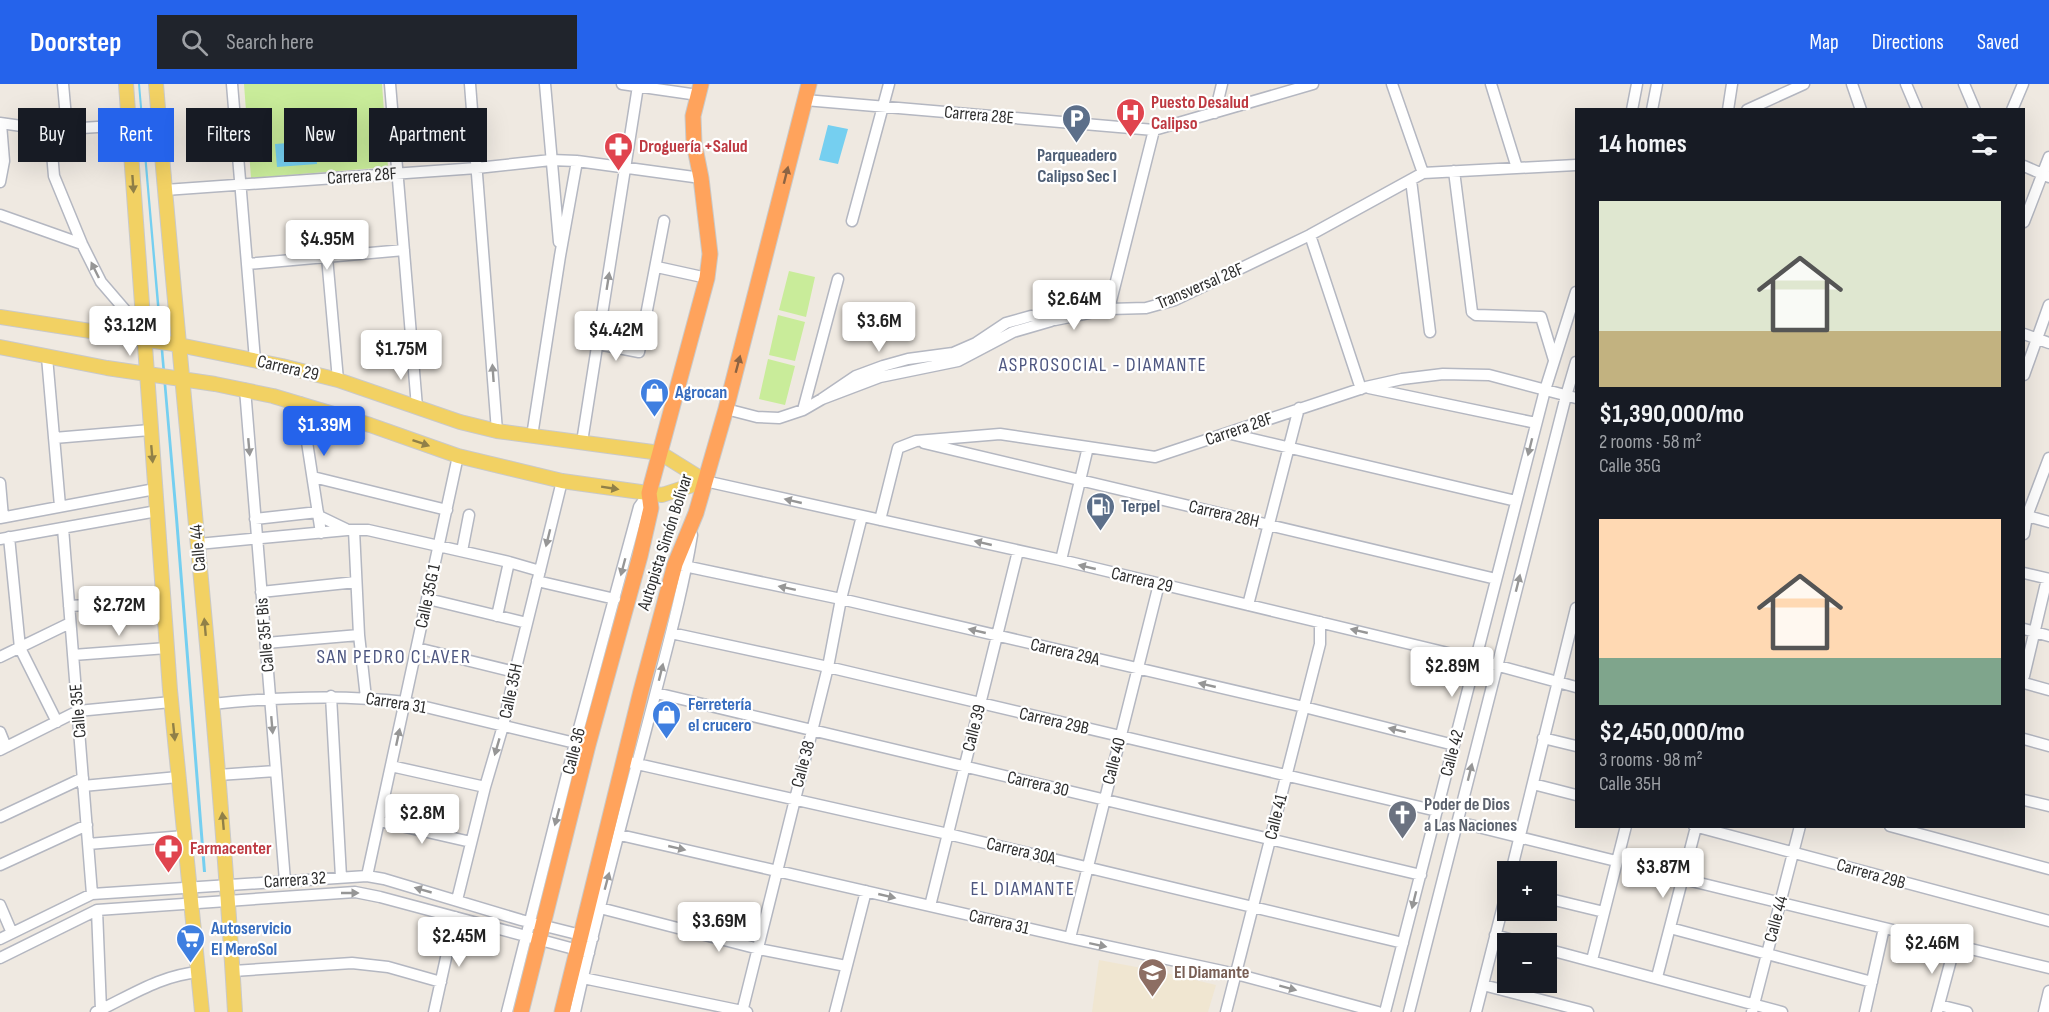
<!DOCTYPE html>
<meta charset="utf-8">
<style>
:root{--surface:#171b24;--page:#20242c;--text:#f1f3f6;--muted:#9ea1a6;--accent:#2563eb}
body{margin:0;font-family:"Sofia Sans Condensed",sans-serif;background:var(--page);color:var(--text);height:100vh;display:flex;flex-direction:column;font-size:22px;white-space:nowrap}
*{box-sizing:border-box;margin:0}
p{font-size:20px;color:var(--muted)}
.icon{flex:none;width:33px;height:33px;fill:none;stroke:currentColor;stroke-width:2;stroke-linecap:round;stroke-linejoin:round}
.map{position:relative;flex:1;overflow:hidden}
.panel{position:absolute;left:1575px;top:24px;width:450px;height:720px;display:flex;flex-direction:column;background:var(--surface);border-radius:0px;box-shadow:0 6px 24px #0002}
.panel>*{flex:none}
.guide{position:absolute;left:18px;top:24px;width:570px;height:54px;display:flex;gap:12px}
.fabs{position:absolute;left:1497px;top:777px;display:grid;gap:12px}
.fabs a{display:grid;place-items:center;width:60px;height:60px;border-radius:0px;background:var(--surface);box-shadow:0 6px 24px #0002;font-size:30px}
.price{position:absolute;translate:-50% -51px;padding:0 14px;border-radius:6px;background:#fff;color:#222;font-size:20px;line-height:39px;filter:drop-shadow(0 2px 3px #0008)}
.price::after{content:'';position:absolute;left:50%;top:36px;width:18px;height:14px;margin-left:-9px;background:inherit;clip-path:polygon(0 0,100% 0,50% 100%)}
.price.on{background:var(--accent);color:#fff}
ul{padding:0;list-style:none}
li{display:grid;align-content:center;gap:12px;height:318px;padding:0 24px}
li span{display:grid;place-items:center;height:186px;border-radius:0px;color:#555}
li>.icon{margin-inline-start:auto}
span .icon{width:108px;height:108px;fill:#fffc;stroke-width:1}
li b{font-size:26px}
h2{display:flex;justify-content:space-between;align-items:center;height:72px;padding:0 24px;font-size:26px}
.tag{padding:0 21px;border-radius:0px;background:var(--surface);box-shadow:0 6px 24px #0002;font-size:21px;line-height:54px}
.tag.on{background:var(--accent);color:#fff}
header{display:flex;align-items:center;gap:36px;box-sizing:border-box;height:84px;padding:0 30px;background:var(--accent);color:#fff}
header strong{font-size:28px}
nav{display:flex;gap:33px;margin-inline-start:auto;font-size:21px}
.search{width:420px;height:54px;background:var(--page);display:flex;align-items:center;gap:15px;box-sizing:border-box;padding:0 21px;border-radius:0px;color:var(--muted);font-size:22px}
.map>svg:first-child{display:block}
</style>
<header>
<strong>Doorstep</strong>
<div class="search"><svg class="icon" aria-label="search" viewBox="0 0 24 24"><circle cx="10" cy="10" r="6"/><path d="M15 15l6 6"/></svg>Search here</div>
<nav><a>Map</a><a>Directions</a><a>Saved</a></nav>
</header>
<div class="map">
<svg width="2049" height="928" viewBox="0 0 2049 928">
<rect width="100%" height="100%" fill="#efe9e1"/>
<!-- education -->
<path fill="#f0e6d1" d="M 1099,876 L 1158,887 L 1216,901 L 1208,928 L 1092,928 Z"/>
<!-- pitch -->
<path fill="#c9ec9a" d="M 244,0 L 382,0 L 388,83 L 251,94 Z
M 789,187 L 815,193 L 806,233 L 779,226 Z
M 778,231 L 805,238 L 795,277 L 769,271 Z
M 768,275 L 795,282 L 785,321 L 759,315 Z"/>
<!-- water -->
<path fill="#75cff0" d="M 138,0 L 140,0 L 178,434 L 206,788 L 203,788 L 175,434 Z
M 828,41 L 848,45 L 838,80 L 819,76 Z
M 315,57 L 317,80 L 277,83 L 275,60 Z"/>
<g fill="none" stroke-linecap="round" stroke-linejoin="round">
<defs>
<path id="minor" d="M 63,0 L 67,45
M 232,0 L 255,276
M 390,0 L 417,323
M 470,0 L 497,347
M 545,0 L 559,158
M 622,0 L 698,11
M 1392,0 L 1423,89
M 1491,0 L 1517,84
M 1852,0 L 1861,26
M 1906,0 L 1917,26
M 1964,0 L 1975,26
M 805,16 L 1154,46 L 1313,0
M 1632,26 L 1637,0
M 1652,26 L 1657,0
M 1728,26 L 1732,0
M 1747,26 L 1804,0
M 2012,26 L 2023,0
M 1215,29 L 1222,0
M 0,39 L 50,46 L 129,41
M 50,46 L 54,92 L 82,160 L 101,198 L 144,248
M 2024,82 L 2049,93
M 1454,87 L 1472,228 L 1476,231 L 1541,233 L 1554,276
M 1411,96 L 1430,248
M 0,98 L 4,77 L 1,40
M 165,106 L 477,84 L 551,76 L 577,77 L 701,94
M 0,131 L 82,160
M 852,137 L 889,0
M 2024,138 L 2049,73
M 1310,151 L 1361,305
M 327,173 L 338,296
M 247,180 L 404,166
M 657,183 L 707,194
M 1109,225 L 1154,46
M 2024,250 L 2049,259
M 598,260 L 639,268 L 664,137
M 47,273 L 60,422
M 2024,291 L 2049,221
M 1369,304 L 1536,339
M 245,305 L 285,797
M 822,315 L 856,292 L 883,282 L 908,275 L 953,269 L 976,259 L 1006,239 L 1031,232 L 1055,236 L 1109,225 L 1146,224 L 1175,216 L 1310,151 L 1423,89 L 1576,81
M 301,319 L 321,449
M 726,325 L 757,333 L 779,334 L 803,326 L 822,315 L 880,293 L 958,277 L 1013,248 L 1051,237
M 803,326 L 838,195
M 1227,349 L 1516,417
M 532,352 L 560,172 L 577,77
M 54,354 L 150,346
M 582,358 L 638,2
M 924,359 L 1496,495
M 313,393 L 447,426
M 705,397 L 1061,476 L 1477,576 L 1576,603
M 0,399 L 3,433
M 2024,431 L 2049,438
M 319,432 L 346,445
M 0,434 L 155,405
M 255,435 L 318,428
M 880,436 L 898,364 L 916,357 L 1000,350 L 1155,373 L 1366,303 L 1402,295 L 1443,290 L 1489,291 L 1576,314
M 63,444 L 92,810
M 354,446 L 359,551 L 366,614
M 2024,450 L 2027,432 L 2049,374
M 9,453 L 20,564 L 57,638
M 0,455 L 157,427
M 198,460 L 347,446 L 368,446 L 509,478 L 540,487
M 462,467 L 469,431
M 1061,476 L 1088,363
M 675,480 L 841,515 L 1304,623 L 1454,661
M 2024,489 L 2049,495
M 537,497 L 615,515
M 261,508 L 356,498
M 428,515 L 527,539
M 1248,521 L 1299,324
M 69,522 L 164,517
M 497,532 L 509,478
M 2024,545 L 2049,552
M 671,549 L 828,583 L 1437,727
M 266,559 L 359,551
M 417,564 L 515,588
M 73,571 L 167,564
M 0,573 L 70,539
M 2024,592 L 2047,495
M 2024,599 L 2049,606
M 656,609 L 1421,791
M 331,612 L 341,793
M 212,620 C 277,613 340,610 405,618 L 575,659
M 0,648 L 6,663
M 1543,654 L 1576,662
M 2024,655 L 2049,662
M 0,666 L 78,627 L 171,618
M 624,677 L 948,750 L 1403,859
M 391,682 L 485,703
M 218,691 L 276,687
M 1533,700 L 1576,711
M 83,702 L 178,693
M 2024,716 L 2049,722
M 0,733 L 83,694
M 379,737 L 471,758
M 1458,738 L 1616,777
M 1694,742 L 2049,837
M 1890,742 L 2049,785
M 620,751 L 1070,854 L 1236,890 L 1378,928
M 88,760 L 184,752
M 0,781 L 87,741
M 1511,788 L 1576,524
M 367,792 L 458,372
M 1683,795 L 2049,884
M 1546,814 L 1604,828
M 457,816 L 485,703 L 503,642 L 515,588 L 562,397
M 0,821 L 12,849
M 930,822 L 1018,467
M 600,824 L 759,865 L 846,882
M 97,826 L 101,926
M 1670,844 L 1872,898
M 1495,851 L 1527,860
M 1070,854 L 1159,500
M 0,855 L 92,810 L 367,792 L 384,795 L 521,836 L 593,854
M 1546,865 L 1782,928
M 0,874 L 97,826 L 355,808 L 380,813 L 589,869
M 1592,876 L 1626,742
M 233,887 L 352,879 L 388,883 L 441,898
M 1657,893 L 1696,743
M 583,894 L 747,928
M 1483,901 L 1588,928
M 1939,921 L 1967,928
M 96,928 C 130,912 161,891 199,888
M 434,928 L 455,833
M 507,928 L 575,659 L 639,423 L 649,409
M 575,928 C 598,823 627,719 654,615 C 668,560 683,506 692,451
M 742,928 L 828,583 L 841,515 L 862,432
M 835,928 L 866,807
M 1226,928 L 1320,560 L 1320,538
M 1385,928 L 1545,306 L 1576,208
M 1409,928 L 1566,312 L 1576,278
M 1476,928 L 1508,802
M 1752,928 L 1800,742
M 1865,928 L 1884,844
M 1937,928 L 1955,861
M 2044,928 L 2049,907"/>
<path id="major" d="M 126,0 L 170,606 L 202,928
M 156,0 C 181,309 217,618 235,928
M 0,233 L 174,260 L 282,282 L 338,296 L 460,338 L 497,347 L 660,369 L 705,397
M 0,263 L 107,284 L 215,300 L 273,312 L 370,341 L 458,372 L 562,397 L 662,411 L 705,397"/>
<path id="highway" d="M 521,928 L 588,661 L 640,472 L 651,424 L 649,409 L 707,194 L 710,170 L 701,94 L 694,59 L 693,32 L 701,0
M 562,928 L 641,607 L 675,480 L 696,429 L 726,325 L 809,0"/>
</defs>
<!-- minor casing -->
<use href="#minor" stroke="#b4b7c1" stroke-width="13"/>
<!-- major casing -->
<use href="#major" stroke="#c9c9c9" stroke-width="16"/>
<!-- highway casing -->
<use href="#highway" stroke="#c9c9c9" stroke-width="17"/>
<!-- minor -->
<use href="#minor" stroke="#fff" stroke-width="10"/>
<!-- major -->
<use href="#major" stroke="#f2d163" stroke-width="14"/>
<!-- highway -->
<use href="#highway" stroke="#ffa35c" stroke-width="15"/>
</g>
<!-- one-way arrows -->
<defs><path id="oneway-solid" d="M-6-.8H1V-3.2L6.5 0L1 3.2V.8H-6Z" transform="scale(1.5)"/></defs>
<g fill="#8c6343">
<use href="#oneway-solid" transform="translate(786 91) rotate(-76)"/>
<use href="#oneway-solid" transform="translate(738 280) rotate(-75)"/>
</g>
<g fill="#908048">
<use href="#oneway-solid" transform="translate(133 100) rotate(86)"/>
<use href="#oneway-solid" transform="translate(421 359) rotate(19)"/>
<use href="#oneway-solid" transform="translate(152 370) rotate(85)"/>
<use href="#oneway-solid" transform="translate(610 404) rotate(9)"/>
<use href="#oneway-solid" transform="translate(205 543) rotate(-95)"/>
<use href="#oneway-solid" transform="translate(174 648) rotate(84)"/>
<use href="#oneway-solid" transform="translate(223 737) rotate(-95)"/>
</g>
<g fill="#969696">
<use href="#oneway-solid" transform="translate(95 186) rotate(-116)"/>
<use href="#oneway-solid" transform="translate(608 197) rotate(-81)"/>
<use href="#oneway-solid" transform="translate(493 289) rotate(-94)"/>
<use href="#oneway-solid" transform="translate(249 363) rotate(85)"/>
<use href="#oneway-solid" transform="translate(1530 363) rotate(104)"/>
<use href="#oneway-solid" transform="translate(793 417) rotate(-167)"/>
<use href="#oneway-solid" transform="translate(548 454) rotate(104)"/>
<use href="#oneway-solid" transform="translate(983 459) rotate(-167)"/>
<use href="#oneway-solid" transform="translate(623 483) rotate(105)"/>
<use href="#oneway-solid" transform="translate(1087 483) rotate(-167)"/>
<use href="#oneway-solid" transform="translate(1518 499) rotate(-76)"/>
<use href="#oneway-solid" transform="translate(787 504) rotate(-168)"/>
<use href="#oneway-solid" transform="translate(977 547) rotate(-167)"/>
<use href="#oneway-solid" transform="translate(1359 547) rotate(-167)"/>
<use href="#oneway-solid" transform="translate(661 588) rotate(-76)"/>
<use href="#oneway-solid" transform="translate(1207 601) rotate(-167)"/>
<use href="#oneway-solid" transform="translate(272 641) rotate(85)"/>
<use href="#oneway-solid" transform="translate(1397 646) rotate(-166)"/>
<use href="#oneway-solid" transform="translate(398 653) rotate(-78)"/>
<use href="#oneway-solid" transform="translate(497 663) rotate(106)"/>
<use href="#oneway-solid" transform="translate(1470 688) rotate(-76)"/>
<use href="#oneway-solid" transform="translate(557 733) rotate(105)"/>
<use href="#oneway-solid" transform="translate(677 764) rotate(13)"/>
<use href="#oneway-solid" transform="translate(607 797) rotate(-75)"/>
<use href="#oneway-solid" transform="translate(423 806) rotate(-164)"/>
<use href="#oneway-solid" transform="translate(350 809)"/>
<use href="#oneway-solid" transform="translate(887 812) rotate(13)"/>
<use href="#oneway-solid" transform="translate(1414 816) rotate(104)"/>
<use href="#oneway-solid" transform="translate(1098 861) rotate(12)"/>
<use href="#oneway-solid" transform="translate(1288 904) rotate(15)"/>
</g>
<!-- icons -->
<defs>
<symbol id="hospital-pin" viewBox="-11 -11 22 30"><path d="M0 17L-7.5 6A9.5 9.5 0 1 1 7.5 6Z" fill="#e0444e" stroke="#fff"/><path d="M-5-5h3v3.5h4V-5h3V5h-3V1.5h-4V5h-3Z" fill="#fff"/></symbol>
<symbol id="parking-pin" viewBox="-11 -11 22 30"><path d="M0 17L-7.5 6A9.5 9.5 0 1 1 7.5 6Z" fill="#5c6f8a" stroke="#fff"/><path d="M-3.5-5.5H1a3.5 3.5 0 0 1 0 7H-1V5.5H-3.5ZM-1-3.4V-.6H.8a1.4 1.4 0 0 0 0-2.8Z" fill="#fff"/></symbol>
<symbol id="pharmacy-pin" viewBox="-11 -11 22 30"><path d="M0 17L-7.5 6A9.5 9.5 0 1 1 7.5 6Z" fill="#e0444e" stroke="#fff"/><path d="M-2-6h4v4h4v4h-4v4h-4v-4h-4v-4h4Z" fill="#fff"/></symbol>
<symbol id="shop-pin" viewBox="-11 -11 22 30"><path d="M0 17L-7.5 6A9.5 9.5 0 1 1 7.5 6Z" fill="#3f7fe0" stroke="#fff"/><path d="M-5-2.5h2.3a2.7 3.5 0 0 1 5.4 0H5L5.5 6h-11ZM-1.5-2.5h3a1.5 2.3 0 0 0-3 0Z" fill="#fff"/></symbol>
<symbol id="fuel-pin" viewBox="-11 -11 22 30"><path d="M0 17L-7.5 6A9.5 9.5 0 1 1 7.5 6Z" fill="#5c6f8a" stroke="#fff"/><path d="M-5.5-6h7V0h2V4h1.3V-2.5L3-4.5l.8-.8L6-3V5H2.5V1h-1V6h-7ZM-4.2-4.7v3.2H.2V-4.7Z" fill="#fff"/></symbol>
<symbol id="church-pin" viewBox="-11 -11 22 30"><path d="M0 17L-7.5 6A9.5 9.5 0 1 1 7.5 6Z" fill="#6b7280" stroke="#fff"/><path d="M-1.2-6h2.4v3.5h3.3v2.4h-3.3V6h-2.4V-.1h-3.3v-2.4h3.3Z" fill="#fff"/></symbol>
<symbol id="supermarket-pin" viewBox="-11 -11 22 30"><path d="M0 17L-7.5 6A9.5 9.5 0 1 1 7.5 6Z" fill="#3f7fe0" stroke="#fff"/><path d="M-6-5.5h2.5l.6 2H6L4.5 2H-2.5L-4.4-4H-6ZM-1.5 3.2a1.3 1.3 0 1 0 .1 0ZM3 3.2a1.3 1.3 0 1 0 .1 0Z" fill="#fff"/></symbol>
<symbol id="school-pin" viewBox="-11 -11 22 30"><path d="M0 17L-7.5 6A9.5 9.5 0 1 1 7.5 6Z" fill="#8d6e63" stroke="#fff"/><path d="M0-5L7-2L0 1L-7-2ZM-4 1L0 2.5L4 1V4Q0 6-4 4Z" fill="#fff"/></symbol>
</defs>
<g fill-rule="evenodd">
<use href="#hospital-pin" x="1114" y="12" width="33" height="45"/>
<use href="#parking-pin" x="1060" y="18" width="33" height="45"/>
<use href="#pharmacy-pin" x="602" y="46" width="33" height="45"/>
<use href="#shop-pin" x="638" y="292" width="33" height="45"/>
<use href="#fuel-pin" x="1084" y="406" width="33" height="45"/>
<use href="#shop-pin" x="650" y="614" width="33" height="45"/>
<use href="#church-pin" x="1386" y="714" width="33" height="45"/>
<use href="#pharmacy-pin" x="152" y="748" width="33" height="45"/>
<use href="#supermarket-pin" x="174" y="838" width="33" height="45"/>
<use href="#school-pin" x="1136" y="872" width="33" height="45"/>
</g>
<g text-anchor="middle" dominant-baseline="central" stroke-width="4.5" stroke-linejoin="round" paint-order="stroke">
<!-- health labels -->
<g font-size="18" font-weight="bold" fill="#be3a42" stroke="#fff" text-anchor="start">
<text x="1151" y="18">Puesto Desalud<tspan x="1151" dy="21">Calipso</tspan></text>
<text x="639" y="62">Droguería +Salud</text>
<text x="190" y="764">Farmacenter</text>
</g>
<!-- street labels -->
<g font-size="18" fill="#2e2e2e" stroke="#fff">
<text transform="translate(979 31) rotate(5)">Carrera 28E</text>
<text transform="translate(362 92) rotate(-4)">Carrera 28F</text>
<text transform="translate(1200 202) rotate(-23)">Transversal 28F</text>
<text transform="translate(288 284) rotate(13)">Carrera 29</text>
<text transform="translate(1239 345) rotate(-19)">Carrera 28F</text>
<text transform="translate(1224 430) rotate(13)">Carrera 28H</text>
<text transform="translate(665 458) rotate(-72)">Autopista Simón Bolívar</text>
<text transform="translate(198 464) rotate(-95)">Calle 44</text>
<text transform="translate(1142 496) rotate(13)">Carrera 29</text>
<text transform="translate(428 512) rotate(-78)">Calle 35G 1</text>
<text transform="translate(265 551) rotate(-95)">Calle 35F Bis</text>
<text transform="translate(1065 568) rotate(13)">Carrera 29A</text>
<text transform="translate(511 607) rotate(-78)">Calle 35H</text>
<text transform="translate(396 619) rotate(9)">Carrera 31</text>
<text transform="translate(78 627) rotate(-95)">Calle 35E</text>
<text transform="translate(1054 637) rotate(13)">Carrera 29B</text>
<text transform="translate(974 644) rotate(-76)">Calle 39</text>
<text transform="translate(574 667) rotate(-76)">Calle 36</text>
<text transform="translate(1452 669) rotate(-75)">Calle 42</text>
<text transform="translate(1114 677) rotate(-76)">Calle 40</text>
<text transform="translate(803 680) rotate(-75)">Calle 38</text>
<text transform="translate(1038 700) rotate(13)">Carrera 30</text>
<text transform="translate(1276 733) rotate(-76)">Calle 41</text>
<text transform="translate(1021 767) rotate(13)">Carrera 30A</text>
<text transform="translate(1871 790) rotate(16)">Carrera 29B</text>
<text transform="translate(295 796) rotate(-4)">Carrera 32</text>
<text transform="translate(1776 835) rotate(-75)">Calle 44</text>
<text transform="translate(999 838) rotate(13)">Carrera 31</text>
</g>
<!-- service labels -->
<g font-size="18" font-weight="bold" fill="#4e5e75" stroke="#fff">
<text x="1077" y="71">Parqueadero<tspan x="1077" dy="21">Calipso Sec I</tspan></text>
<text x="1121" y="422" text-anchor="start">Terpel</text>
</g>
<!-- shop labels -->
<g font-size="18" font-weight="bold" fill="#366cbe" stroke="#fff" text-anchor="start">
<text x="675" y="308">Agrocan</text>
<text x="688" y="620">Ferretería<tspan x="688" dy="21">el crucero</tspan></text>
<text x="211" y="844">Autoservicio<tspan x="211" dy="21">El MeroSol</tspan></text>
</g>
<!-- worship labels -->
<g font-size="18" font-weight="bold" fill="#5b616d" stroke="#fff" text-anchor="start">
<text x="1424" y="720">Poder de Dios<tspan x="1424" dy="21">a Las Naciones</tspan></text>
</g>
<!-- education labels -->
<g font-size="18" font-weight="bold" fill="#785e54" stroke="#fff" text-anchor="start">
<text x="1174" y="888">El Diamante</text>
</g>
<!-- neighbourhood labels -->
<g font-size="20" letter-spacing="1.5" fill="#4d5680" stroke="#fff">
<text x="1103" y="281">ASPROSOCIAL - DIAMANTE</text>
<text x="394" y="573">SAN PEDRO CLAVER</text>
<text x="1023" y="805">EL DIAMANTE</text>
</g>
</g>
</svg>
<div class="fabs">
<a>+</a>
<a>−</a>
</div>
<b class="price" style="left:327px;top:187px">$4.95M</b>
<b class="price" style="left:1074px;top:247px">$2.64M</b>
<b class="price" style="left:879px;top:269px">$3.6M</b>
<b class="price" style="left:130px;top:273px">$3.12M</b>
<b class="price" style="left:616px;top:278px">$4.42M</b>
<b class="price" style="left:401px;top:297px">$1.75M</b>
<b class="price on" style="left:324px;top:373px">$1.39M</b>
<b class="price" style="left:119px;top:553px">$2.72M</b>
<b class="price" style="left:1452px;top:614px">$2.89M</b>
<b class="price" style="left:422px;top:761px">$2.8M</b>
<b class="price" style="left:1663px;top:815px">$3.87M</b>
<b class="price" style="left:719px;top:869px">$3.69M</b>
<b class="price" style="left:459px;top:884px">$2.45M</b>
<b class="price" style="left:1932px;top:891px">$2.46M</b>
<div class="guide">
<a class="tag">Buy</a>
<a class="tag on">Rent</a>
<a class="tag">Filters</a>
<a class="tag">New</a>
<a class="tag">Apartment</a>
</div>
<section class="panel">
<h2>14 homes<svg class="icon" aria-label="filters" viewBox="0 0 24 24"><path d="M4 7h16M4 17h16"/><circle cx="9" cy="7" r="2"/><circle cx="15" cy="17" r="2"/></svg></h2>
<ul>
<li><span style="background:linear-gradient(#dfe7d0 70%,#c2b280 0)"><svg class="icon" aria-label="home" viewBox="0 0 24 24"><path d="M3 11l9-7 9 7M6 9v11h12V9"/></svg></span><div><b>$1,390,000/mo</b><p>2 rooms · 58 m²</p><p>Calle 35G</p></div></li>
<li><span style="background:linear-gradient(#ffd9b3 75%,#7fa58c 0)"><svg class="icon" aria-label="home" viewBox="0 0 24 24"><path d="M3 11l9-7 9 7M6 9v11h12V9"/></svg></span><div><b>$2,450,000/mo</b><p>3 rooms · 98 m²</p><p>Calle 35H</p></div></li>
</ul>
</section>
</div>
